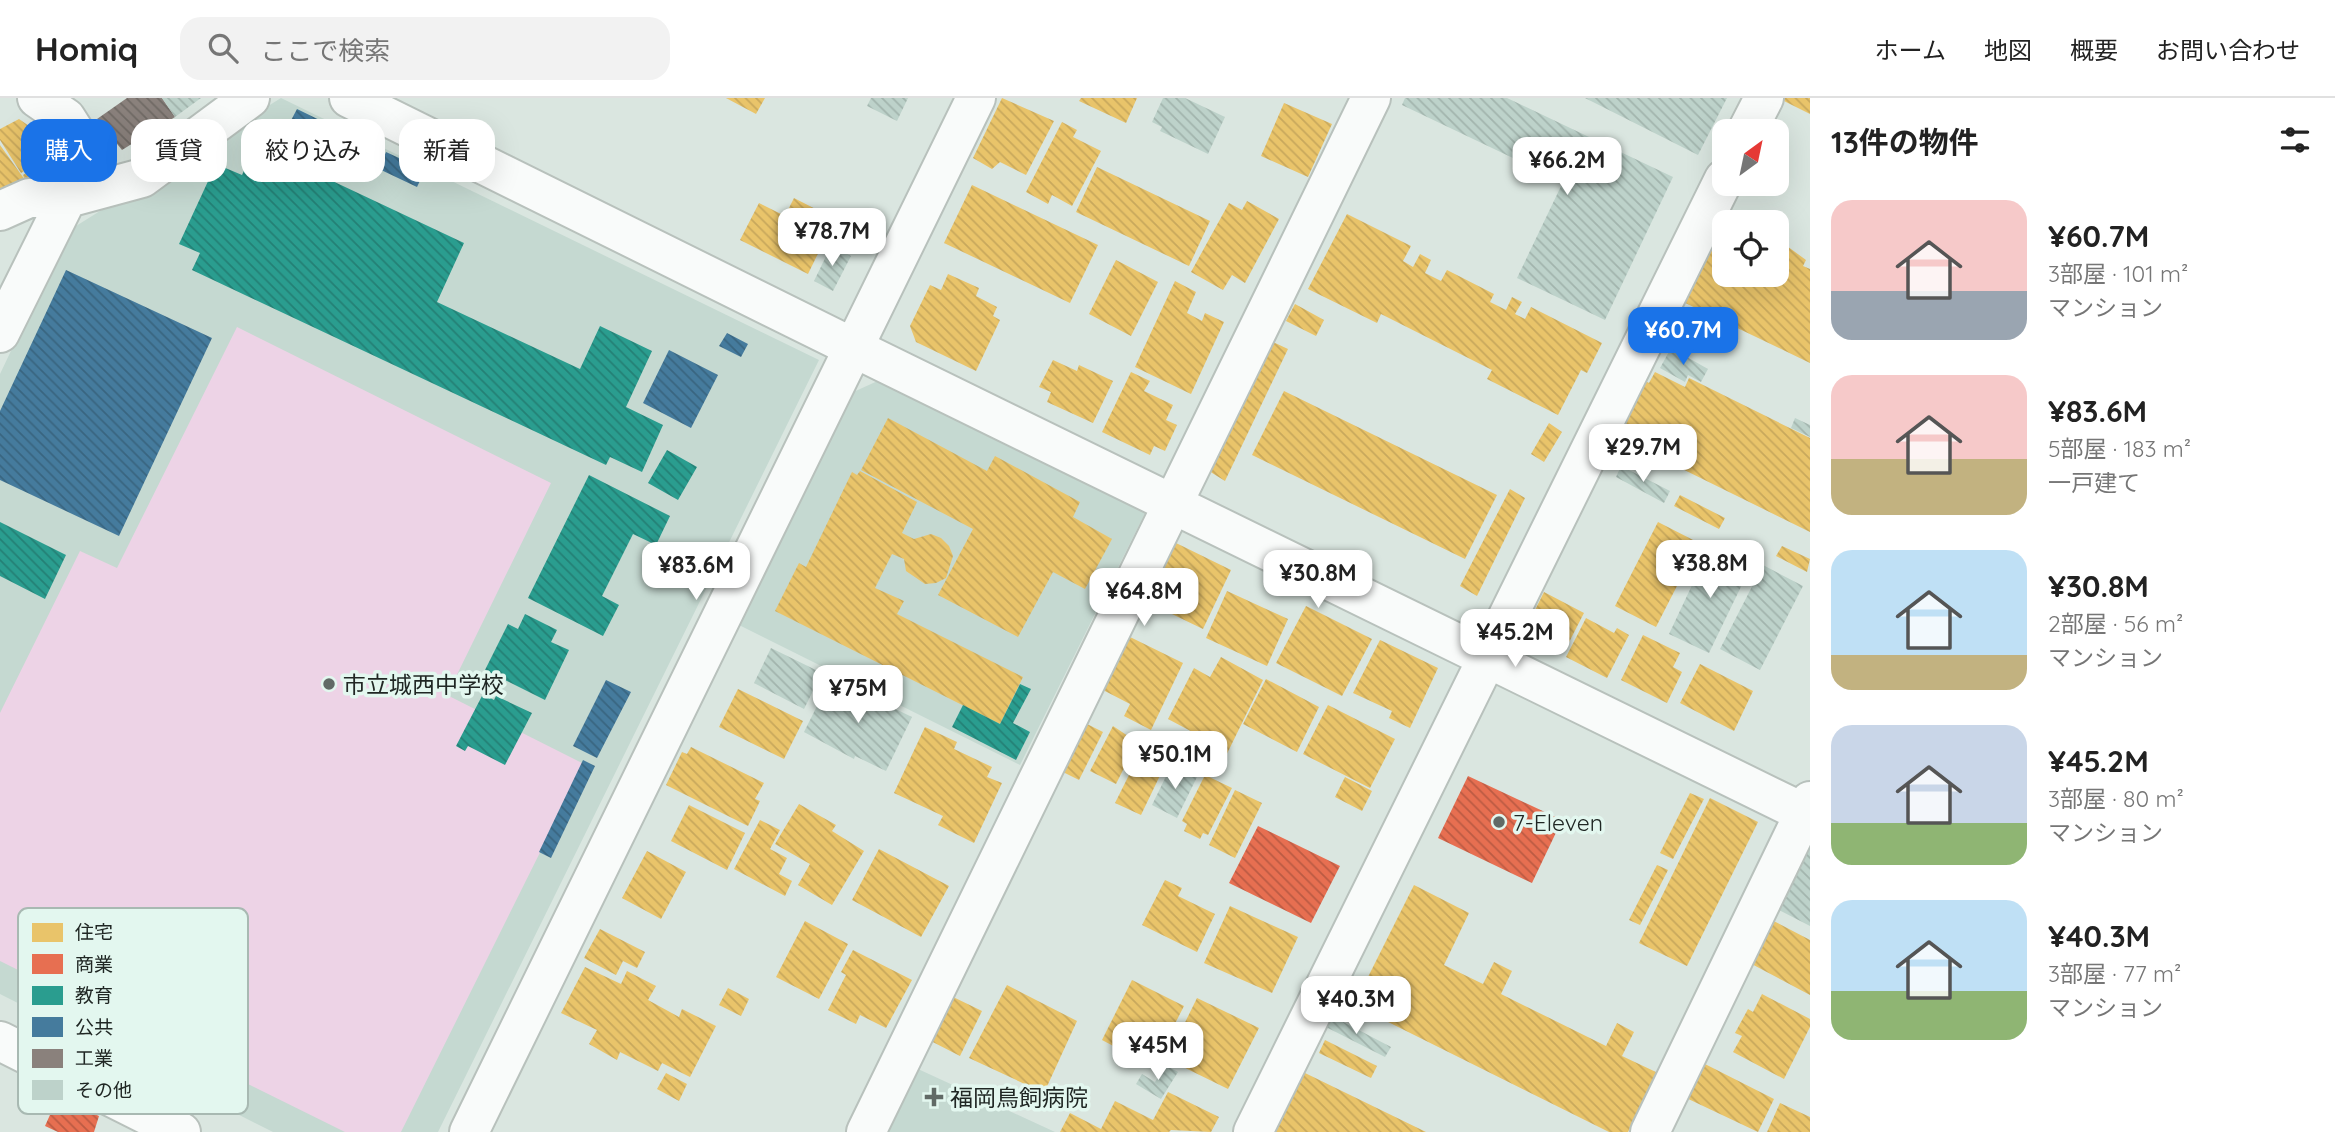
<!DOCTYPE html>
<html lang="ja">
<meta charset="utf-8">
<style>
:root{--surface:#fff;--page:#f2f2f2;--text:#222;--muted:#767676;--line:#e0e0e0;--accent:#1a73e8}
body{margin:0;font-family:Quicksand,"Noto Sans JP",sans-serif;background:var(--page);color:var(--text);height:100vh;display:flex;flex-direction:column;font-size:26px;white-space:nowrap}
*{box-sizing:border-box;margin:0}
p{font-size:23px;color:var(--muted)}
.icon{flex:none;width:38px;height:38px;fill:none;stroke:currentColor;stroke-width:2;stroke-linecap:round;stroke-linejoin:round}
.map{position:relative;flex:1;overflow:hidden}
.side{display:flex;flex-direction:column;background:var(--surface);width:525px}
.side>*{flex:none}
.hud{position:absolute;left:21px;top:21px;width:665px;height:63px;display:flex;gap:14px}
.needle{width:46px;rotate:33deg}
.buttons{position:absolute;left:1712px;top:21px;display:grid;gap:14px}
.buttons a{display:grid;place-items:center;width:77px;height:77px;border-radius:14px;background:var(--surface);box-shadow:0 7px 28px #0002;font-size:35px}
.price{position:absolute;translate:-50% -60px;padding:0 16px;border-radius:14px;background:#fff;color:#222;font-size:23px;line-height:46px;filter:drop-shadow(0 2px 4px #0008)}
.price::after{content:'';position:absolute;left:50%;top:42px;width:21px;height:16px;margin-left:-10px;background:inherit;clip-path:polygon(0 0,100% 0,50% 100%)}
.price.on{background:var(--accent);color:#fff}
ul{padding:0;list-style:none}
li{display:flex;align-items:center;gap:21px;height:175px;padding:0 21px}
li span{display:grid;place-items:center;flex:none;width:196px;height:140px;border-radius:21px;color:#555}
li>.icon{margin-inline-start:auto}
span .icon{width:84px;height:84px;fill:#fffc;stroke-width:1}
li b{font-size:30px}
h2{display:flex;justify-content:space-between;align-items:center;height:84px;padding:0 21px;font-size:30px}
.tag{padding:0 24px;border-radius:21px;background:var(--surface);box-shadow:0 7px 28px #0002;font-size:24px;line-height:63px}
.tag.on{background:var(--accent);color:#fff}
header{display:flex;align-items:center;gap:42px;box-sizing:border-box;height:98px;padding:0 35px;background:var(--surface);border-bottom:2px solid var(--line)}
header strong{font-size:33px}
nav{display:flex;gap:38px;margin-inline-start:auto;font-size:24px}
.search{width:490px;height:63px;background:var(--page);display:flex;align-items:center;gap:18px;box-sizing:border-box;padding:0 24px;border-radius:21px;color:var(--muted);font-size:26px}
main{display:flex;flex:1;min-height:0}
.map>svg:first-child{display:block}
</style>
<header>
<strong>Homiq</strong>
<div class="search"><svg class="icon" aria-label="search" viewBox="0 0 24 24"><circle cx="10" cy="10" r="6"/><path d="M15 15l6 6"/></svg>ここで検索</div>
<nav><a>ホーム</a><a>地図</a><a>概要</a><a>お問い合わせ</a></nav>
</header>
<main>
<div class="map">
<svg width="1810" height="1034" viewBox="0 0 1810 1034">
<defs>
<pattern id="homes-back-hatch" width="6" height="6" patternUnits="userSpaceOnUse" patternTransform="scale(1.75)"><rect width="6" height="6" fill="#e9c46a"/><path d="M-1 5l2 2M0 0l6 6M5-1l2 2" fill="none" stroke="#c8a85c"/></pattern>
<pattern id="shops-back-hatch" width="6" height="6" patternUnits="userSpaceOnUse" patternTransform="scale(1.75)"><rect width="6" height="6" fill="#e76f51"/><path d="M-1 5l2 2M0 0l6 6M5-1l2 2" fill="none" stroke="#bb5b43"/></pattern>
<pattern id="schools-back-hatch" width="6" height="6" patternUnits="userSpaceOnUse" patternTransform="scale(1.75)"><rect width="6" height="6" fill="#2a9d8f"/><path d="M-1 5l2 2M0 0l6 6M5-1l2 2" fill="none" stroke="#248075"/></pattern>
<pattern id="public-back-hatch" width="6" height="6" patternUnits="userSpaceOnUse" patternTransform="scale(1.75)"><rect width="6" height="6" fill="#457b9d"/><path d="M-1 5l2 2M0 0l6 6M5-1l2 2" fill="none" stroke="#396580"/></pattern>
<pattern id="industry-back-hatch" width="6" height="6" patternUnits="userSpaceOnUse" patternTransform="scale(1.75)"><rect width="6" height="6" fill="#8a817c"/><path d="M-1 5l2 2M0 0l6 6M5-1l2 2" fill="none" stroke="#706a65"/></pattern>
<pattern id="building-back-hatch" width="6" height="6" patternUnits="userSpaceOnUse" patternTransform="scale(1.75)"><rect width="6" height="6" fill="#bdd2ca"/><path d="M-1 5l2 2M0 0l6 6M5-1l2 2" fill="none" stroke="#a2b4ad"/></pattern>
</defs>
<rect width="100%" height="100%" fill="#dae6e0"/>
<!-- built -->
<path fill="#c5d9d1" d="M 281,0 L 819,262 L 438,1034 L 273,1034 L 0,896 L 0,276 L 68,133 Z
M 882,281 L 1146,413 L 1020,667 L 735,525 L 849,296 Z
M 905,965 L 1055,1034 L 873,1034 Z"/>
<!-- grass -->
<path fill="#edd3e6" d="M 237,229 L 551,385 L 447,597 L 584,666 L 401,1034 L 345,1034 L 0,863 L 0,615 L 80,453 L 117,470 Z"/>
<!-- homes -->
<path fill="url(#homes-back-hatch)" d="M 726,0 L 765,0 L 756,16 Z
M 1002,0 L 1054,23 L 1026,77 L 1000,64 L 992,71 L 973,60 Z
M 1081,0 L 1137,0 L 1126,25 L 1079,3 Z
M 1778,0 L 1810,0 L 1810,16 Z
M 1284,5 L 1332,26 L 1308,79 L 1261,58 Z
M 19,21 L 59,49 L 55,55 L 21,75 L 0,42 L 0,31 Z
M 1062,24 L 1077,32 L 1073,39 L 1101,53 L 1072,108 L 1052,97 L 1048,106 L 1026,94 Z
M 0,47 L 25,82 L 23,77 L 29,73 L 29,83 L 0,97 Z
M 1097,69 L 1210,123 L 1189,168 L 1076,114 Z
M 972,87 L 1098,147 L 1070,205 L 944,145 Z
M 794,100 L 835,121 L 808,176 L 740,142 L 759,105 L 785,118 Z
M 1247,103 L 1279,121 L 1245,185 L 1232,177 L 1223,192 L 1191,174 L 1229,105 L 1242,112 Z
M 1347,116 L 1411,148 L 1403,163 L 1413,169 L 1420,156 L 1431,162 L 1425,175 L 1441,183 L 1447,172 L 1494,196 L 1490,204 L 1506,212 L 1512,199 L 1522,204 L 1515,216 L 1525,221 L 1531,209 L 1602,245 L 1587,275 L 1581,272 L 1558,317 L 1487,281 L 1492,272 L 1381,216 L 1377,225 L 1308,191 Z
M 1716,125 L 1724,129 L 1724,177 L 1776,177 L 1776,140 L 1806,162 L 1803,168 L 1810,171 L 1810,265 L 1679,202 Z
M 1116,162 L 1158,184 L 1131,238 L 1089,216 Z
M 948,176 L 979,190 L 976,198 L 997,209 L 993,218 L 1000,222 L 976,273 L 916,244 L 910,228 L 930,187 L 941,192 Z
M 1175,183 L 1196,194 L 1187,215 L 1202,223 L 1205,215 L 1224,224 L 1191,296 L 1135,269 Z
M 1295,206 L 1324,222 L 1316,238 L 1286,223 Z
M 1273,244 L 1288,251 L 1225,383 L 1209,373 Z
M 1053,262 L 1077,273 L 1079,267 L 1113,283 L 1093,325 L 1047,304 L 1051,294 L 1039,289 Z
M 1131,274 L 1150,283 L 1144,293 L 1173,307 L 1166,322 L 1177,327 L 1165,353 L 1154,348 L 1150,357 L 1102,334 Z
M 1655,274 L 1685,289 L 1689,280 L 1810,340 L 1810,434 L 1656,358 L 1650,369 L 1606,346 L 1638,279 L 1649,285 Z
M 1284,293 L 1497,397 L 1465,461 L 1252,357 Z
M 888,320 L 987,373 L 995,358 L 1080,404 L 1073,419 L 1112,441 L 1085,491 L 1053,474 L 1018,539 L 938,497 L 973,431 L 861,372 Z
M 1549,325 L 1562,334 L 1544,364 L 1531,356 Z
M 860,373 L 917,404 L 902,435 L 914,441 L 931,436 L 941,440 L 949,448 L 953,458 L 946,480 L 936,485 L 925,486 L 906,473 L 904,461 L 892,456 L 875,490 L 904,503 L 897,516 L 1023,579 L 1000,626 L 775,513 L 799,465 L 806,469 L 852,374 L 857,377 Z
M 1510,391 L 1525,400 L 1477,498 L 1460,488 Z
M 1680,397 L 1725,420 L 1719,431 L 1674,408 Z
M 1658,424 L 1699,445 L 1656,529 L 1615,508 Z
M 1174,444 L 1231,472 L 1203,531 L 1145,503 Z
M 1782,448 L 1810,461 L 1807,474 L 1776,458 Z
M 1227,493 L 1288,521 L 1267,568 L 1206,540 Z
M 1544,494 L 1584,515 L 1565,552 L 1525,532 Z
M 1306,508 L 1372,541 L 1342,598 L 1276,565 Z
M 1586,520 L 1614,535 L 1617,530 L 1629,537 L 1607,580 L 1566,559 Z
M 1643,537 L 1680,555 L 1673,569 L 1682,574 L 1667,605 L 1621,582 Z
M 1128,538 L 1183,565 L 1151,632 L 1124,618 L 1130,606 L 1103,592 Z
M 1380,542 L 1438,570 L 1410,630 L 1389,620 L 1392,613 L 1353,595 Z
M 1221,559 L 1263,582 L 1221,668 L 1193,653 L 1200,638 L 1168,621 L 1194,570 L 1210,579 Z
M 1700,566 L 1753,593 L 1734,633 L 1680,605 Z
M 1266,581 L 1319,609 L 1297,654 L 1243,626 Z
M 738,591 L 803,623 L 784,661 L 719,629 Z
M 1328,607 L 1395,641 L 1370,690 L 1303,656 Z
M 1077,621 L 1103,634 L 1079,682 L 1053,669 Z
M 1113,628 L 1137,644 L 1116,686 L 1090,673 Z
M 925,629 L 957,644 L 954,651 L 992,669 L 987,679 L 1002,685 L 974,745 L 938,727 L 943,718 L 894,695 Z
M 691,649 L 764,685 L 755,701 L 760,703 L 748,728 L 666,687 L 682,654 L 687,656 Z
M 1142,651 L 1167,663 L 1141,717 L 1115,705 Z
M 1205,677 L 1232,690 L 1208,737 L 1203,735 L 1200,741 L 1184,733 L 1187,726 L 1182,723 Z
M 1345,679 L 1372,693 L 1362,713 L 1335,699 Z
M 1235,692 L 1262,705 L 1235,760 L 1209,747 Z
M 1690,695 L 1704,701 L 1673,761 L 1660,755 Z
M 1710,700 L 1758,724 L 1687,868 L 1639,845 Z
M 799,706 L 836,727 L 832,733 L 864,753 L 832,807 L 798,787 L 810,766 L 775,746 Z
M 689,707 L 745,735 L 727,772 L 671,743 Z
M 760,722 L 780,732 L 770,751 L 787,760 L 779,776 L 792,783 L 785,798 L 734,771 Z
M 879,751 L 949,788 L 921,839 L 852,802 Z
M 647,753 L 686,774 L 661,821 L 622,800 Z
M 1657,767 L 1668,772 L 1640,827 L 1629,822 Z
M 1165,782 L 1182,790 L 1178,798 L 1215,816 L 1197,854 L 1142,827 Z
M 1414,787 L 1469,815 L 1444,867 L 1483,886 L 1494,864 L 1512,873 L 1501,896 L 1606,948 L 1617,925 L 1634,934 L 1622,958 L 1658,975 L 1628,1034 L 1609,1034 L 1354,907 Z
M 1230,808 L 1298,839 L 1272,895 L 1204,865 Z
M 1768,820 L 1810,842 L 1810,897 L 1746,863 Z
M 805,823 L 848,846 L 819,901 L 776,879 Z
M 600,831 L 645,854 L 637,870 L 623,863 L 616,877 L 584,860 Z
M 853,852 L 912,882 L 886,930 L 860,917 L 856,926 L 828,912 L 846,877 L 841,874 Z
M 585,869 L 621,886 L 627,873 L 656,888 L 648,902 L 679,919 L 682,911 L 716,928 L 690,979 L 662,965 L 658,973 L 620,954 L 617,962 L 589,946 L 597,932 L 561,915 Z
M 1132,882 L 1184,908 L 1153,969 L 1102,942 Z
M 1007,887 L 1077,923 L 1044,995 L 969,960 Z
M 728,890 L 749,901 L 741,918 L 719,907 Z
M 947,896 L 982,913 L 960,958 L 925,940 Z
M 1762,896 L 1810,921 L 1810,929 L 1784,981 L 1733,954 L 1742,938 L 1735,935 L 1748,911 L 1753,914 Z
M 1197,900 L 1259,930 L 1228,991 L 1167,961 Z
M 1325,942 L 1377,968 L 1371,980 L 1319,955 Z
M 1699,963 L 1774,1001 L 1758,1034 L 1682,998 Z
M 666,975 L 687,986 L 679,1003 L 657,991 Z
M 1305,975 L 1426,1034 L 1265,1034 L 1288,987 L 1297,990 Z
M 1168,994 L 1219,1019 L 1211,1034 L 1171,1032 L 1169,1034 L 1060,1034 L 1070,1015 L 1101,1031 L 1115,1003 L 1153,1022 Z
M 1780,1005 L 1810,1019 L 1810,1034 L 1767,1034 Z"/>
<!-- shops -->
<path fill="url(#shops-back-hatch)" d="M 1468,678 L 1562,722 L 1532,785 L 1438,740 Z
M 1258,728 L 1340,768 L 1311,825 L 1229,785 Z
M 58,999 L 99,1018 L 94,1034 L 58,1034 L 45,1028 Z"/>
<!-- schools -->
<path fill="url(#schools-back-hatch)" d="M 256,47 L 464,145 L 437,204 L 580,271 L 600,228 L 652,253 L 626,309 L 663,327 L 642,374 L 610,359 L 606,367 L 192,172 L 200,155 L 179,146 L 216,66 L 242,77 Z
M 667,352 L 697,369 L 678,402 L 648,385 Z
M 589,377 L 670,418 L 656,447 L 633,436 L 602,498 L 619,507 L 603,538 L 528,500 Z
M 0,424 L 66,457 L 45,501 L 0,478 Z
M 525,516 L 557,532 L 551,544 L 569,552 L 545,602 L 485,572 L 508,526 L 518,531 Z
M 1020,586 L 1031,591 L 1013,625 L 1030,634 L 1016,662 L 952,629 L 963,607 L 1000,626 Z
M 483,596 L 494,602 L 496,598 L 532,615 L 505,667 L 468,648 L 465,653 L 456,648 Z"/>
<!-- public -->
<path fill="url(#public-back-hatch)" d="M 297,11 L 336,30 L 326,49 L 287,30 Z
M 386,54 L 425,72 L 417,89 L 379,71 Z
M 66,172 L 212,240 L 119,438 L 0,382 L 0,313 Z
M 727,235 L 748,246 L 741,259 L 719,248 Z
M 669,252 L 718,277 L 691,330 L 643,305 Z
M 606,582 L 631,594 L 597,660 L 573,648 Z
M 583,662 L 595,668 L 551,760 L 539,754 Z"/>
<!-- industry -->
<path fill="url(#industry-back-hatch)" d="M 127,0 L 162,0 L 175,19 L 122,52 L 97,21 Z"/>
<!-- building -->
<path fill="url(#building-back-hatch)" d="M 162,0 L 201,0 L 175,19 Z
M 871,0 L 908,0 L 897,23 L 867,8 Z
M 1163,0 L 1185,0 L 1225,19 L 1208,56 L 1160,33 L 1162,29 L 1152,24 Z
M 1405,0 L 1507,0 L 1673,79 L 1605,222 L 1517,180 L 1563,84 L 1402,7 Z
M 1585,0 L 1727,0 L 1698,57 Z
M 831,148 L 851,158 L 833,193 L 814,183 Z
M 1671,250 L 1708,271 L 1701,284 L 1688,277 L 1685,284 L 1660,270 Z
M 1795,320 L 1810,327 L 1810,339 L 1791,330 Z
M 1621,368 L 1670,393 L 1664,405 L 1616,379 Z
M 1710,449 L 1751,468 L 1709,555 L 1669,536 Z
M 1763,467 L 1803,488 L 1760,572 L 1720,551 Z
M 771,550 L 822,575 L 804,611 L 754,585 Z
M 831,580 L 912,619 L 886,673 L 855,658 L 854,661 L 804,634 Z
M 1172,666 L 1197,679 L 1177,720 L 1152,707 Z
M 1806,747 L 1810,749 L 1810,828 L 1773,809 Z
M 1346,877 L 1362,885 L 1344,919 L 1333,912 Z
M 1328,916 L 1391,949 L 1385,959 L 1322,927 Z
M 1165,967 L 1178,974 L 1161,1001 L 1136,986 L 1142,976 L 1155,984 Z"/>
<g fill="none" stroke-linecap="round" stroke-linejoin="round">
<defs>
<path id="minor" d="M 1747,33 L 1764,0
M 0,113 L 29,100 L 68,100 L 142,80 L 250,0
M 0,235 L 89,56 L 66,20 L 37,0
M 854,250 L 1810,718
M 866,1034 L 1371,0
M 1253,1034 L 1724,81
M 1650,1034 L 1810,703"/>
<path id="tertiary" d="M 349,0 L 854,250
M 0,943 L 181,1034
M 469,1034 L 976,0"/>
</defs>
<!-- minor casing -->
<use href="#minor" stroke="#b8c1bc" stroke-width="42"/>
<!-- tertiary casing -->
<use href="#tertiary" stroke="#b8c1bc" stroke-width="42"/>
<!-- minor -->
<use href="#minor" stroke="#f9fbfa" stroke-width="38"/>
<!-- tertiary -->
<use href="#tertiary" stroke="#f9fbfa" stroke-width="38"/>
</g>
<!-- markers -->
<g fill="#616a66" stroke="#e3f7ef" stroke-width="2.5">
<circle cx="329" cy="586" r="7"/>
<circle cx="1499" cy="724" r="7"/>
<path d="M930.5 988.5h7v7h7v7h-7v7h-7v-7h-7v-7h7z"/>
</g>
<g text-anchor="middle" dominant-baseline="central" stroke-width="7" stroke-linejoin="round" paint-order="stroke">
<!-- poi labels -->
<g font-size="23" fill="#202724" stroke="#e3f7ef" text-anchor="start">
<text x="343" y="586">市立城西中学校</text>
<text x="1513" y="724">7-Eleven</text>
<text x="950" y="999">福岡鳥飼病院</text>
</g>
</g>
<!-- legend -->
<rect x="18" y="810" width="230" height="206" rx="10" fill="#e3f7ef" stroke="#a8b9b2" stroke-width="2"/>
<rect x="32" y="825" width="31" height="19" fill="#e9c46a"/>
<rect x="32" y="856" width="31" height="20" fill="#e76f51"/>
<rect x="32" y="888" width="31" height="19" fill="#2a9d8f"/>
<rect x="32" y="919" width="31" height="20" fill="#457b9d"/>
<rect x="32" y="951" width="31" height="19" fill="#8a817c"/>
<rect x="32" y="982" width="31" height="20" fill="#bdd2ca"/>
<g font-size="19" fill="#202724">
<text x="75" y="841">住宅</text>
<text x="75" y="873">商業</text>
<text x="75" y="904">教育</text>
<text x="75" y="936">公共</text>
<text x="75" y="967">工業</text>
<text x="75" y="999">その他</text>
</g>
</svg>
<div class="buttons">
<a><svg class="needle" viewBox="-14 -14 28 28"><path d="M0-13l5 13h-10z" fill="#e53935"/><path d="M0 13l5-13h-10z" fill="#767676"/></svg></a>
<a><svg class="icon" aria-label="locate" viewBox="0 0 24 24"><circle cx="12" cy="12" r="6"/><path d="M12 2v4M12 18v4M2 12h4M18 12h4"/></svg></a>
</div>
<b class="price" style="left:1567px;top:99px">¥66.2M</b>
<b class="price" style="left:832px;top:170px">¥78.7M</b>
<b class="price on" style="left:1683px;top:269px">¥60.7M</b>
<b class="price" style="left:1643px;top:386px">¥29.7M</b>
<b class="price" style="left:1710px;top:502px">¥38.8M</b>
<b class="price" style="left:696px;top:504px">¥83.6M</b>
<b class="price" style="left:1318px;top:512px">¥30.8M</b>
<b class="price" style="left:1144px;top:530px">¥64.8M</b>
<b class="price" style="left:1515px;top:571px">¥45.2M</b>
<b class="price" style="left:858px;top:627px">¥75M</b>
<b class="price" style="left:1175px;top:693px">¥50.1M</b>
<b class="price" style="left:1356px;top:938px">¥40.3M</b>
<b class="price" style="left:1158px;top:984px">¥45M</b>
<div class="hud">
<a class="tag on">購入</a>
<a class="tag">賃貸</a>
<a class="tag">絞り込み</a>
<a class="tag">新着</a>
</div>
</div>
<section class="side">
<h2>13件の物件<svg class="icon" aria-label="filters" viewBox="0 0 24 24"><path d="M4 7h16M4 17h16"/><circle cx="9" cy="7" r="2"/><circle cx="15" cy="17" r="2"/></svg></h2>
<ul>
<li><span style="background:linear-gradient(#f6c9c9 65%,#9aa5b1 0)"><svg class="icon" aria-label="home" viewBox="0 0 24 24"><path d="M3 11l9-7 9 7M6 9v11h12V9"/></svg></span><div><b>¥60.7M</b><p>3部屋 · 101 m²</p><p>マンション</p></div></li>
<li><span style="background:linear-gradient(#f6c9c9 60%,#c2b280 0)"><svg class="icon" aria-label="home" viewBox="0 0 24 24"><path d="M3 11l9-7 9 7M6 9v11h12V9"/></svg></span><div><b>¥83.6M</b><p>5部屋 · 183 m²</p><p>一戸建て</p></div></li>
<li><span style="background:linear-gradient(#bfe0f5 75%,#c2b280 0)"><svg class="icon" aria-label="home" viewBox="0 0 24 24"><path d="M3 11l9-7 9 7M6 9v11h12V9"/></svg></span><div><b>¥30.8M</b><p>2部屋 · 56 m²</p><p>マンション</p></div></li>
<li><span style="background:linear-gradient(#c9d6e8 70%,#8fb573 0)"><svg class="icon" aria-label="home" viewBox="0 0 24 24"><path d="M3 11l9-7 9 7M6 9v11h12V9"/></svg></span><div><b>¥45.2M</b><p>3部屋 · 80 m²</p><p>マンション</p></div></li>
<li><span style="background:linear-gradient(#bfe0f5 65%,#8fb573 0)"><svg class="icon" aria-label="home" viewBox="0 0 24 24"><path d="M3 11l9-7 9 7M6 9v11h12V9"/></svg></span><div><b>¥40.3M</b><p>3部屋 · 77 m²</p><p>マンション</p></div></li>
</ul>
</section>
</main>
